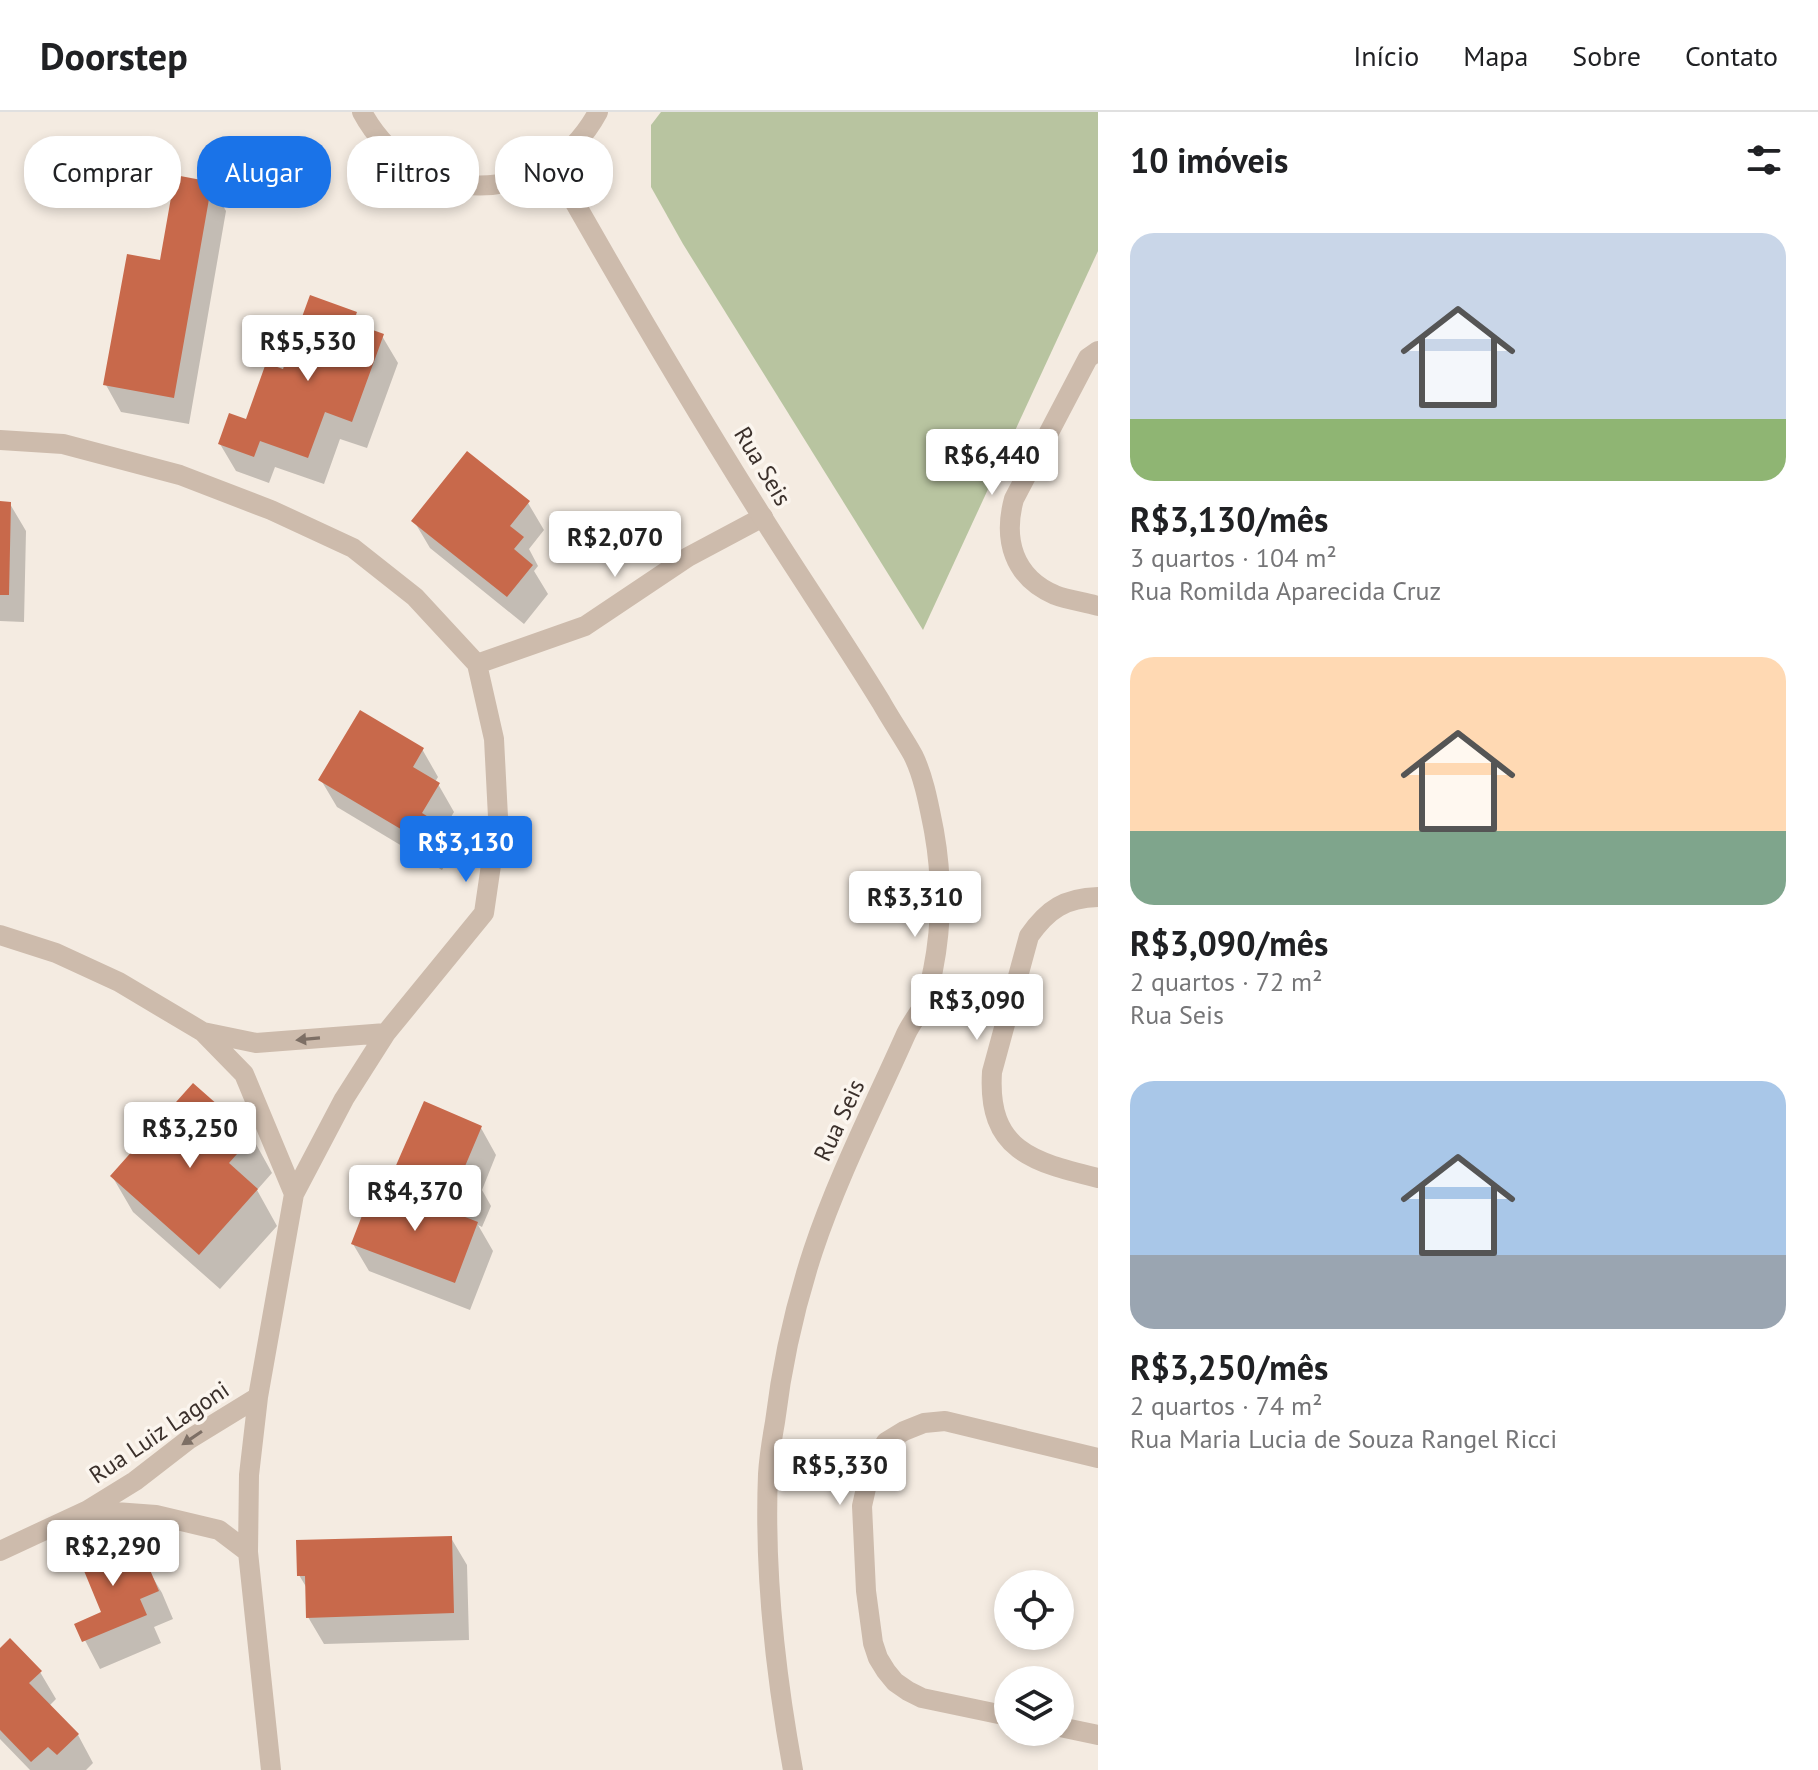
<!DOCTYPE html>
<html lang="pt">
<meta charset="utf-8">
<style>
:root{--surface:#fff;--page:#f6f6f6;--text:#202124;--muted:#757577;--line:#e0e0e0;--accent:#1a73e8}
body{margin:0;font-family:"PT Sans",sans-serif;background:var(--page);color:var(--text);height:100vh;display:flex;flex-direction:column;font-size:30px;white-space:nowrap}
*{box-sizing:border-box;margin:0}
p{font-size:26px;color:var(--muted)}
.icon{flex:none;width:44px;height:44px;fill:none;stroke:currentColor;stroke-width:2;stroke-linecap:round;stroke-linejoin:round}
.map{position:relative;flex:1;overflow:hidden}
.side{display:flex;flex-direction:column;background:var(--surface);width:720px}
.side>*{flex:none}
.top-card{position:absolute;left:24px;top:24px;width:760px;height:72px;display:flex;gap:16px}
.buttons{position:absolute;left:994px;top:1458px;display:grid;gap:16px}
.buttons a{display:grid;place-items:center;width:80px;height:80px;border-radius:50%;background:var(--surface);box-shadow:0 4px 12px #0003;font-size:40px}
.price{position:absolute;translate:-50% -68px;padding:0 18px;border-radius:8px;background:#fff;color:#222;font-size:26px;line-height:52px;filter:drop-shadow(0 2px 4px #0008)}
.price::after{content:'';position:absolute;left:50%;top:48px;width:24px;height:18px;margin-left:-12px;background:inherit;clip-path:polygon(0 0,100% 0,50% 100%)}
.price.on{background:var(--accent);color:#fff}
ul{padding:0;list-style:none}
li{display:grid;align-content:center;gap:16px;height:424px;padding:0 32px}
li span{display:grid;place-items:center;height:248px;border-radius:24px;color:#555}
li>.icon{margin-inline-start:auto}
span .icon{width:144px;height:144px;fill:#fffc;stroke-width:1}
li b{font-size:34px}
h2{display:flex;justify-content:space-between;align-items:center;height:96px;padding:0 32px;font-size:34px}
.tag{padding:0 28px;border-radius:32px;background:var(--surface);box-shadow:0 4px 12px #0003;font-size:28px;line-height:72px}
.tag.on{background:var(--accent);color:#fff}
header{display:flex;align-items:center;gap:48px;box-sizing:border-box;height:112px;padding:0 40px;background:var(--surface);border-bottom:2px solid var(--line)}
header strong{font-size:38px}
nav{display:flex;gap:44px;margin-inline-start:auto;font-size:28px}
main{display:flex;flex:1;min-height:0}
.map>svg:first-child{display:block}
</style>
<header>
<strong>Doorstep</strong>
<nav><a>Início</a><a>Mapa</a><a>Sobre</a><a>Contato</a></nav>
</header>
<main>
<div class="map">
<svg width="1098" height="1658" viewBox="0 0 1098 1658">
<rect width="100%" height="100%" fill="#f4ebe1"/>
<!-- green -->
<path fill="#b8c4a0" d="M 661,0 L 1098,0 L 1098,139 L 923,518 L 683,132 L 651,75 L 651,13 Z"/>
<!-- shadow -->
<path fill="#0003" d="M 211,72 L 226,99 L 189,312 L 121,300 L 106,273 L 162,150 Z
M 356,202 L 365,217 L 382,224 L 398,251 L 367,336 L 340,327 L 324,372 L 275,355 L 269,371 L 236,359 L 220,332 L 247,310 L 284,260 Z
M 0,391 L 10,392 L 26,419 L 24,510 L 0,509 Z
M 528,391 L 544,418 L 529,437 L 538,454 L 534,459 L 548,482 L 524,512 L 430,436 L 414,409 Z
M 422,637 L 438,665 L 435,670 L 438,672 L 454,700 L 442,720 L 453,739 L 442,758 L 337,695 L 321,668 Z
M 193,974 L 252,1025 L 272,1061 L 257,1078 L 277,1114 L 220,1177 L 133,1100 L 112,1064 Z
M 481,1016 L 496,1043 L 482,1078 L 491,1094 L 482,1115 L 478,1113 L 493,1139 L 470,1198 L 369,1159 L 353,1132 L 414,1087 L 397,1058 Z
M 110,1425 L 129,1461 L 146,1454 L 162,1481 L 173,1507 L 154,1515 L 161,1531 L 100,1557 L 77,1513 L 104,1501 Z
M 451,1426 L 467,1453 L 469,1528 L 324,1532 L 308,1505 L 308,1478 L 299,1463 Z
M 0,1539 L 40,1560 L 56,1587 L 49,1594 L 78,1623 L 93,1651 L 86,1658 L 30,1658 L 0,1627 Z"/>
<!-- building -->
<path fill="#c8694b" d="M 175,63 L 212,70 L 174,286 L 103,273 L 127,142 L 160,148 Z
M 310,183 L 357,200 L 353,211 L 384,222 L 352,310 L 325,300 L 308,346 L 260,329 L 254,345 L 218,332 L 229,301 L 246,307 L 266,251 L 283,257 Z
M 467,339 L 530,389 L 510,414 L 524,425 L 514,437 L 533,453 L 507,485 L 411,409 Z
M 0,389 L 11,390 L 9,483 L 0,483 Z
M 360,598 L 424,636 L 413,655 L 440,671 L 422,701 L 438,711 L 426,732 L 318,668 Z
M 193,971 L 253,1024 L 229,1051 L 258,1077 L 199,1143 L 110,1064 Z
M 424,989 L 482,1014 L 463,1059 L 477,1065 L 466,1089 L 394,1058 Z
M 375,1070 L 478,1110 L 455,1171 L 351,1132 Z
M 111,1422 L 127,1460 L 147,1451 L 159,1479 L 140,1487 L 147,1503 L 82,1530 L 74,1512 L 101,1500 L 75,1437 Z
M 452,1424 L 454,1501 L 306,1506 L 305,1464 L 297,1464 L 296,1428 Z
M 10,1526 L 42,1559 L 29,1571 L 79,1622 L 57,1643 L 48,1635 L 31,1650 L 0,1618 L 0,1536 Z"/>
<g fill="none" stroke-linecap="round" stroke-linejoin="round">
<!-- minor -->
<path stroke="#cdbbac" stroke-width="20" d="M 1098,239 L 1088,246 L 1014,387 C 1003,427 1013,465 1055,483 C 1068,488 1084,490 1098,494
M 0,328 L 63,332 L 180,363 L 271,398 L 353,436 L 415,485 L 477,552 L 494,627 L 498,705 L 484,801 L 386,921 L 344,987 L 294,1082 L 258,1285 L 249,1363 L 248,1440 L 271,1658
M 477,552 L 585,514 L 688,445 L 763,405
M 1098,785 C 1065,786 1048,797 1029,824 L 992,960 C 987,1039 1033,1050 1098,1066
M 0,823 L 56,841 L 119,870 L 203,920 L 244,962 L 294,1082
M 203,920 L 256,931 L 386,921
M 88,1398 L 156,1403 L 219,1418 L 248,1440
M 0,1439 L 88,1398 L 135,1369 L 188,1328 L 258,1285
M 1008,1604 L 922,1586 L 908,1579 L 895,1570 L 886,1559 L 878,1546 L 873,1531 L 866,1479 L 862,1394 L 871,1354 L 886,1330 L 904,1319 L 924,1311 L 945,1309 L 1098,1346
M 1060,1615 L 1098,1623"/>
<!-- tertiary -->
<path stroke="#cdbbac" stroke-width="20" d="M 362,0 C 415,98 545,98 598,0
M 553,52 C 620,171 690,290 763,406 C 802,468 843,528 881,590 C 891,608 903,625 913,643 C 924,665 929,694 934,719 C 942,764 942,813 933,858 C 931,866 930,876 928,884 C 923,897 912,909 906,922 C 874,994 838,1064 813,1139 C 795,1194 782,1252 775,1310 C 772,1327 769,1345 768,1362 C 764,1461 775,1560 793,1658"/>
</g>
<!-- one-way arrows -->
<defs><path id="oneway-solid" d="M-6-.8H1V-3.2L6.5 0L1 3.2V.8H-6Z" transform="scale(2)"/></defs>
<g fill="#7d6f65">
<use href="#oneway-solid" transform="translate(308 927) rotate(175)"/>
<use href="#oneway-solid" transform="translate(192 1326) rotate(146)"/>
</g>
<g text-anchor="middle" dominant-baseline="central" stroke-width="7" stroke-linejoin="round" paint-order="stroke">
<!-- street labels -->
<g font-size="24" fill="#3b302b" stroke="#fbf5ee">
<text transform="translate(763 354) rotate(59)">Rua Seis</text>
<text transform="translate(839 1008) rotate(-65)">Rua Seis</text>
<text transform="translate(159 1320) rotate(-34)">Rua Luiz Lagoni</text>
</g>
</g>
</svg>
<div class="buttons">
<a><svg class="icon" aria-label="locate" viewBox="0 0 24 24"><circle cx="12" cy="12" r="6"/><path d="M12 2v4M12 18v4M2 12h4M18 12h4"/></svg></a>
<a><svg class="icon" aria-label="layers" viewBox="0 0 24 24"><path d="M12 4l9 5-9 5-9-5zM3 14l9 5 9-5"/></svg></a>
</div>
<b class="price" style="left:308px;top:271px">R$5,530</b>
<b class="price" style="left:992px;top:385px">R$6,440</b>
<b class="price" style="left:615px;top:467px">R$2,070</b>
<b class="price on" style="left:466px;top:772px">R$3,130</b>
<b class="price" style="left:915px;top:827px">R$3,310</b>
<b class="price" style="left:977px;top:930px">R$3,090</b>
<b class="price" style="left:190px;top:1058px">R$3,250</b>
<b class="price" style="left:415px;top:1121px">R$4,370</b>
<b class="price" style="left:840px;top:1395px">R$5,330</b>
<b class="price" style="left:113px;top:1476px">R$2,290</b>
<div class="top-card">
<a class="tag">Comprar</a>
<a class="tag on">Alugar</a>
<a class="tag">Filtros</a>
<a class="tag">Novo</a>
</div>
</div>
<section class="side">
<h2>10 imóveis<svg class="icon" aria-label="filters" viewBox="0 0 24 24"><path d="M4 7h16M4 17h16"/><circle cx="9" cy="7" r="2"/><circle cx="15" cy="17" r="2"/></svg></h2>
<ul>
<li><span style="background:linear-gradient(#c9d6e8 75%,#8fb573 0)"><svg class="icon" aria-label="home" viewBox="0 0 24 24"><path d="M3 11l9-7 9 7M6 9v11h12V9"/></svg></span><div><b>R$3,130/mês</b><p>3 quartos · 104 m²</p><p>Rua Romilda Aparecida Cruz</p></div></li>
<li><span style="background:linear-gradient(#ffd9b3 70%,#7fa58c 0)"><svg class="icon" aria-label="home" viewBox="0 0 24 24"><path d="M3 11l9-7 9 7M6 9v11h12V9"/></svg></span><div><b>R$3,090/mês</b><p>2 quartos · 72 m²</p><p>Rua Seis</p></div></li>
<li><span style="background:linear-gradient(#a9c7e8 70%,#9aa5b1 0)"><svg class="icon" aria-label="home" viewBox="0 0 24 24"><path d="M3 11l9-7 9 7M6 9v11h12V9"/></svg></span><div><b>R$3,250/mês</b><p>2 quartos · 74 m²</p><p>Rua Maria Lucia de Souza Rangel Ricci</p></div></li>
</ul>
</section>
</main>
